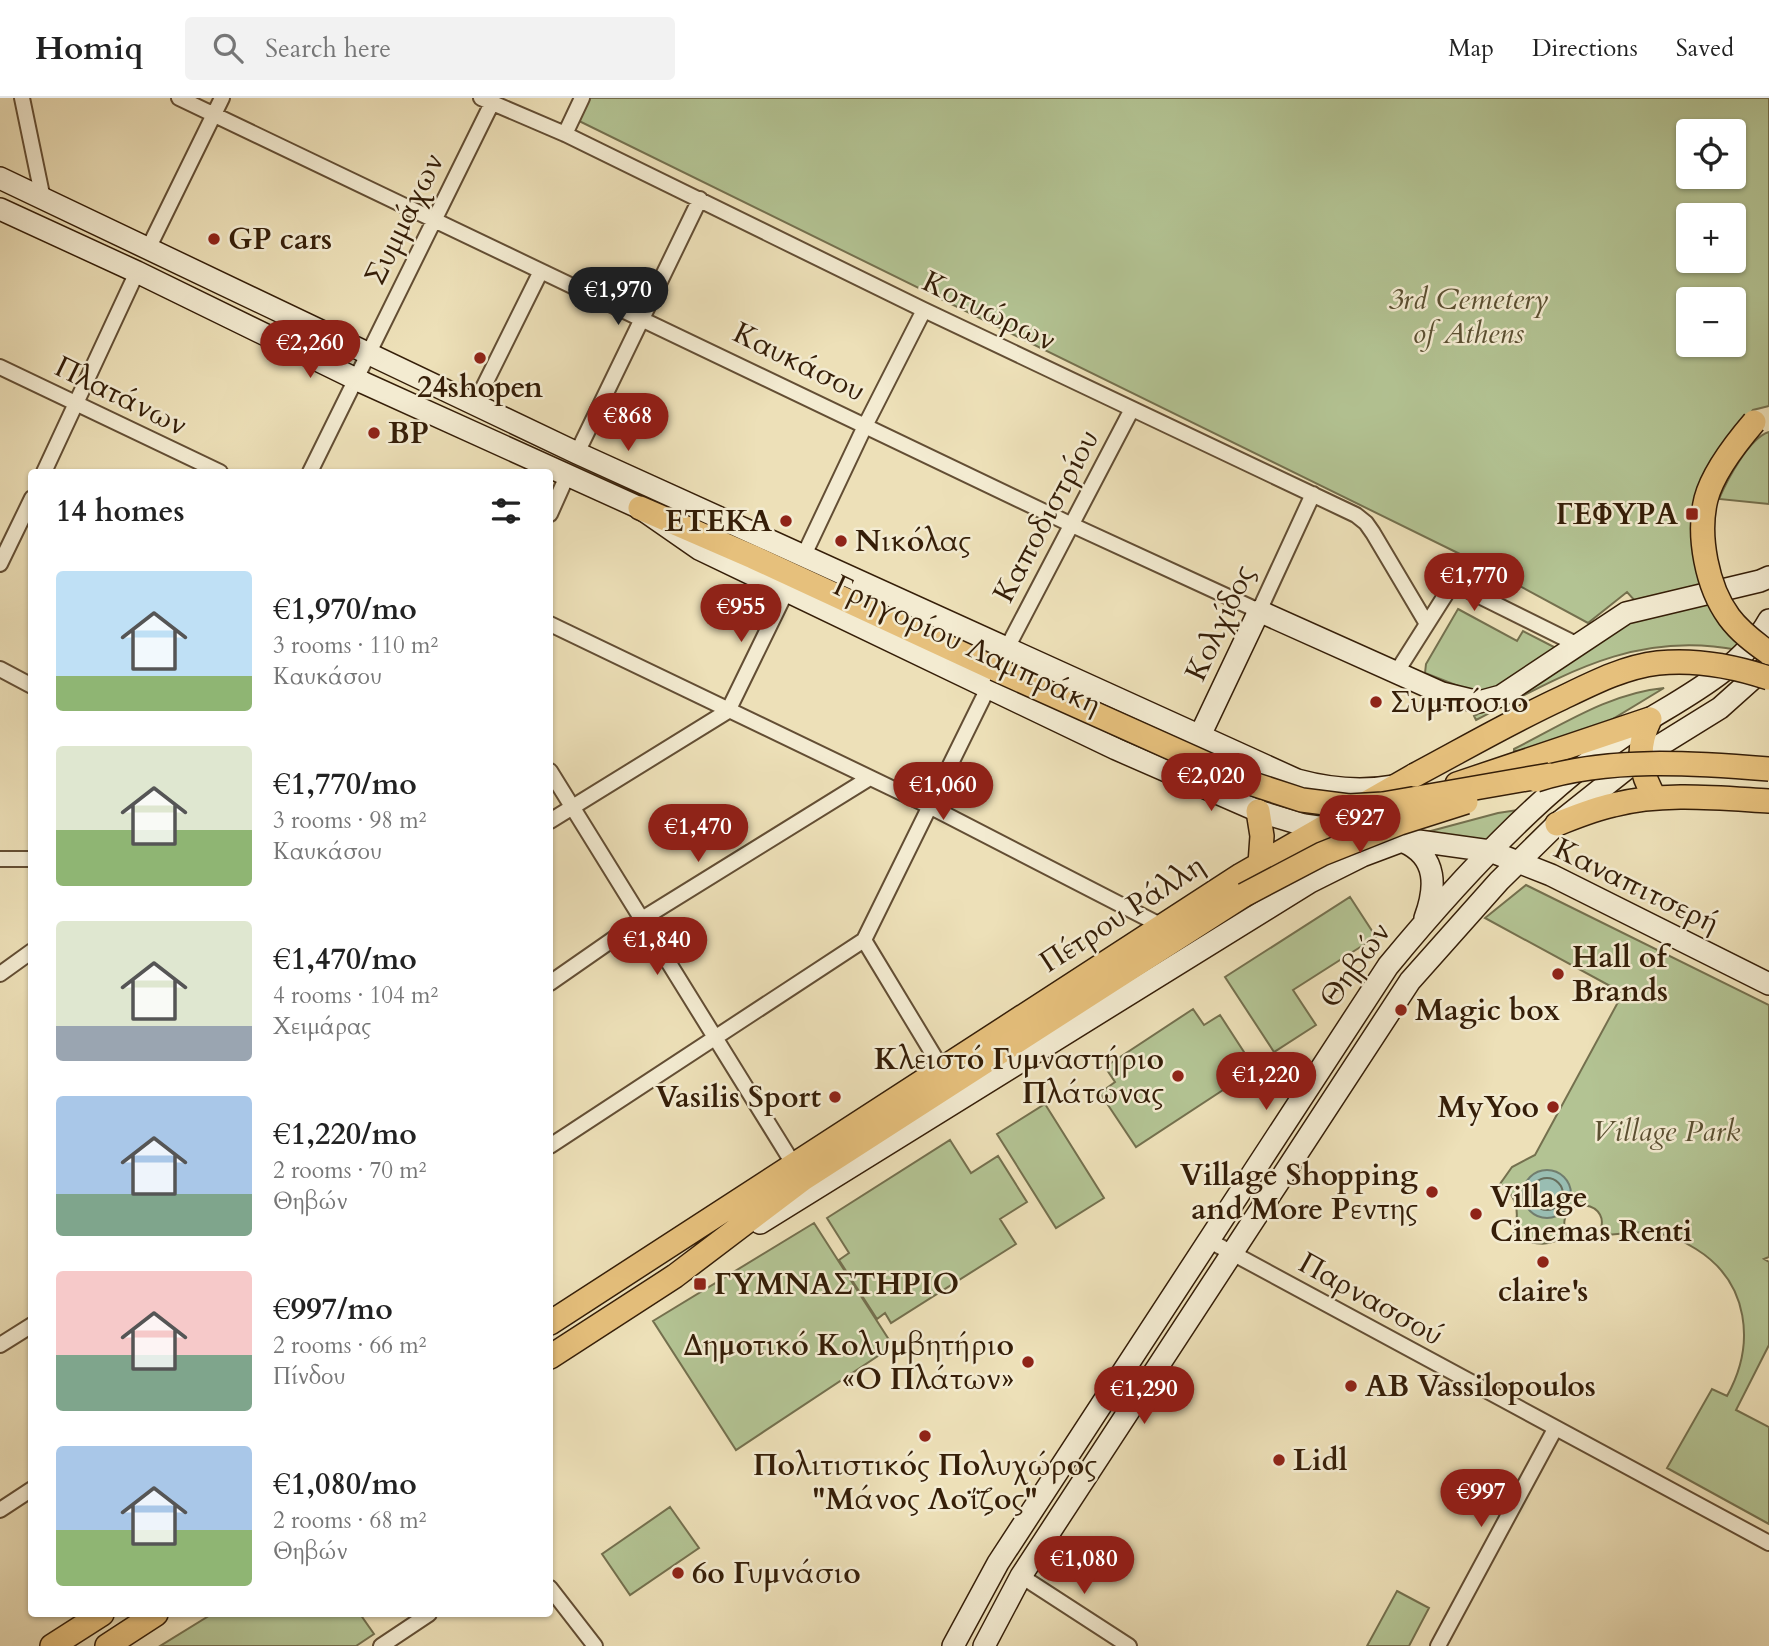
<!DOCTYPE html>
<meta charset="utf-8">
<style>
:root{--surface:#fff;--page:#f2f2f2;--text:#222;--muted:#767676;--line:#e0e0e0;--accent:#8f2418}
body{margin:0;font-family:Cardo,serif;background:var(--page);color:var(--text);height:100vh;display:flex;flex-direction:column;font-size:26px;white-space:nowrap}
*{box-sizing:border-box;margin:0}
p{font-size:23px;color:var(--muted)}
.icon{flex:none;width:38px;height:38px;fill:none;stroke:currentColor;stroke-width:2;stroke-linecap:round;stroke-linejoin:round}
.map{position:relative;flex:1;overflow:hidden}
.panel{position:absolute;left:28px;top:371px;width:525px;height:1148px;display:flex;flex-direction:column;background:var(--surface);border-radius:7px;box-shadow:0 2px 5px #0004}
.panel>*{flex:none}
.controls{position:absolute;left:1676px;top:21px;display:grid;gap:14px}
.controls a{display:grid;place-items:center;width:70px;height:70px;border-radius:7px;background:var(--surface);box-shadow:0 2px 5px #0004;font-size:35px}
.price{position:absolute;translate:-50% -60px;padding:0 16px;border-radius:24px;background:var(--accent);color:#fff;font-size:23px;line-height:46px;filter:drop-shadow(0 2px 4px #0008)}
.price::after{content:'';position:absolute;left:50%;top:42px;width:21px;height:16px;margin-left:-10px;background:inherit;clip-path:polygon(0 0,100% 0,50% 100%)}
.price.selected{background:#222;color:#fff}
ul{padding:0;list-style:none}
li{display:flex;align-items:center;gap:21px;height:175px;padding:0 28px}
li span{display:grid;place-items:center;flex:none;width:196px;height:140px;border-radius:7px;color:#555}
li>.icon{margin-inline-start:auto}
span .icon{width:84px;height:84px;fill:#fffc;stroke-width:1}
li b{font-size:30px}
h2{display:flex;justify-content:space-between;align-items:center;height:84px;padding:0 28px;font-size:30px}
header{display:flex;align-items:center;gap:42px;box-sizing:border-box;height:98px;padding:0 35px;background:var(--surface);border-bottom:2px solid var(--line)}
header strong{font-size:33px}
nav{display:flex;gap:38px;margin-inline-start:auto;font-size:24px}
.search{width:490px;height:63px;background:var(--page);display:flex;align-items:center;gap:18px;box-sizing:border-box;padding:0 24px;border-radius:7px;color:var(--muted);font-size:26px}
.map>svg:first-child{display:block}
</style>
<header>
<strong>Homiq</strong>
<div class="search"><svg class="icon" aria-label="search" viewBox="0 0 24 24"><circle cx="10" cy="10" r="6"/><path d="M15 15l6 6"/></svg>Search here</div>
<nav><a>Map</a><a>Directions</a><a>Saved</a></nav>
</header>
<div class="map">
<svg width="1769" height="1548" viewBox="0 0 1769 1548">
<rect width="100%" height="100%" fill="#ede0b8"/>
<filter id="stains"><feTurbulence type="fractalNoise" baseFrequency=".00286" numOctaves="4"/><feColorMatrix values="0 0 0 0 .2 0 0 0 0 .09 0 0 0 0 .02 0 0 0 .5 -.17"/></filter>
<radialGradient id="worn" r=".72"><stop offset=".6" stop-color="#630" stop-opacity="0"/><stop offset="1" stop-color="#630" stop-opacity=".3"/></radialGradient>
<!-- green -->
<path fill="#b3c393" stroke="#74704e" stroke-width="2" fill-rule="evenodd" d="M 586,0 L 1769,0 L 1769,308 L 1753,312 L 1719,357 L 1703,488 L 1636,504 L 1627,494 L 1588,525 L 1468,460 L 575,21 ZM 1689,33 L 1734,33 L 1734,79 L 1689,79 ZM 1689,117 L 1734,117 L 1734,163 L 1689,163 ZM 1689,201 L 1734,201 L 1734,247 L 1689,247 Z
M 1769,334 L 1769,406 L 1719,401 C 1727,382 1749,340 1769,334 Z
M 1709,501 L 1738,543 L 1738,552 C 1635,532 1564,577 1476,622 L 1474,618 L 1542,582 L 1615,528 Z
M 1458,511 L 1517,543 L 1523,533 L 1554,549 L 1549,560 L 1490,592 L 1471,593 L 1425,575 L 1426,566 Z
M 1664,590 L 1601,628 L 1578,637 L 1561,639 L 1527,652 L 1514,653 L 1514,651 C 1562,627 1610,595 1664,590 Z
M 1524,711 L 1487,745 L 1427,734 L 1498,715 Z
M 1526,787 L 1769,907 L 1769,1159 L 1764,1161 L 1769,1164 L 1769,1247 L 1736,1312 L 1769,1329 L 1769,1426 L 1667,1370 L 1712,1291 L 1727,1298 C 1756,1246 1749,1184 1696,1151 C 1685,1144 1673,1138 1661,1136 C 1640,1132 1618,1136 1597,1138 C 1620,1103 1553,1092 1566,1137 C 1548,1151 1532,1146 1513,1137 C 1520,1117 1519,1099 1500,1086 L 1512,1069 L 1535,1057 L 1623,895 L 1485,820 Z
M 1350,799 L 1376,839 L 1293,892 L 1316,927 L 1274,954 L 1225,879 Z
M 1193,911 L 1204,927 L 1220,917 L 1255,971 L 1136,1049 L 1100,995 L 1115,984 L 1105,969 Z
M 1045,1006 L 1104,1100 L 1056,1130 L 997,1036 Z
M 950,1042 L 971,1075 L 998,1058 L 1027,1104 L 1000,1121 L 1016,1146 L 891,1225 L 885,1215 L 877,1221 L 839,1162 L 849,1155 L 827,1120 Z
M 814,1125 L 893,1248 L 736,1352 L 653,1223 Z
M 670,1409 L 699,1450 L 630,1497 L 602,1456 Z
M 1397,1493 L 1429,1510 L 1409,1548 L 1367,1548 Z
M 212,1516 L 360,1516 L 374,1536 L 356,1548 L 160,1548 Z"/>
<!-- water -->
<path fill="#99bdb2" stroke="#717d6e" stroke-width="2" d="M1523 1096a24 24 0 1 1 48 0a24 24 0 1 1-48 0Z"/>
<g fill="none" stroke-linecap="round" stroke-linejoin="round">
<!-- shore -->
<path stroke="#676e5d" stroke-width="2" d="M1531 1096a16 16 0 1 1 32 0a16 16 0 1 1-32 0Z"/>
<defs>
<path id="street" d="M 22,0 L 43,101
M 179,0 L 1072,427 L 1259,513 L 1313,396
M 481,0 L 565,36 L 924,212 L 1356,417 L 1366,425 L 1373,435 L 1427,526
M 565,36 L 582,0
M 148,151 L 222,0
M 0,269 L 220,374
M 475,306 L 541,173
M 577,355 L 700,101
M 44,374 L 137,174
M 310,374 L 492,5
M 550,416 L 567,378
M 804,457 L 865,328 L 924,212
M 0,466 L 32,400
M 550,526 L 931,709 L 1162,828
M 1007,550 L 1132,311
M 0,571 L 32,588
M 1396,575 L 1453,485 L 1578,547
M 550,673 L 794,1067
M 550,723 L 728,613 L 786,494
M 0,761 L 32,761
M 864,842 L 988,590
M 864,842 L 942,971
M 0,876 L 32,853
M 550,885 L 642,821 L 868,681
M 550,1048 L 864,842
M 1208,1142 L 1769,1445
M 0,1247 L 32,1227
M 0,1412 L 32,1391
M 1021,1478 L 1129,1548
M 550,1490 L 595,1548
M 381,1548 L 429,1516
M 1438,1548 L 1555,1331"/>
<path id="secondary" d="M 0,80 L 577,355 L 1297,682 C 1330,691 1360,694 1393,688
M 0,111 L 137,174 L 364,285 L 640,410 L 699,451 L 1116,651 L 1258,713 L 1304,727 L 1490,753 L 1551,777 L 1769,886
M 1194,650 L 1259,513 L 1442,595 L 1479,604 L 1501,598 L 1626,515 L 1760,483 L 1769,479
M 1404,744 C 1438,759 1436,790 1425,820
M 760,1125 L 1310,784 L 1362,758 L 1402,743
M 953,1548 L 998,1465 L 1388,868 C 1444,800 1505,732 1573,676 C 1598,656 1624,637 1651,620 C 1694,594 1744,567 1769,522
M 984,1548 L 1021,1478 L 1410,883 L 1499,783 L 1557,726 L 1641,659 L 1720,610 L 1768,567"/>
<path id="primary" d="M 640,410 L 753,459 L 995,571
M 1650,621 C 1636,650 1639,673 1655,700
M 1457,686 L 1650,621
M 1258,713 L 1262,738 L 1260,766
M 1557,726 C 1575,719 1594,711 1613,707 C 1663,694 1718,700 1769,703
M 550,1225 L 1241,777 L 1415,677
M 550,1259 L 675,1178 L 803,1081 L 1244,797
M 52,1548 L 102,1516
M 107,1548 L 156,1516"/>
</defs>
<!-- street casing -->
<use href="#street" stroke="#634e34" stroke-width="18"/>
<!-- secondary casing -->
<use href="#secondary" stroke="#351e08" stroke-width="24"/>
<!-- primary casing -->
<use href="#primary" stroke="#351e08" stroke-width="26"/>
<!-- street -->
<use href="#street" stroke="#f3ebd1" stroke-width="14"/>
<!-- secondary -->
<use href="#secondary" stroke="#f3ebd1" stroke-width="21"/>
<!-- primary -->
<use href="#primary" stroke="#e6c07c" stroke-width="23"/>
<defs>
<path id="primary-bridge" d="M 1754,324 C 1736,345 1713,374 1706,401 C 1697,438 1707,489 1729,519 C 1740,534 1755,545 1769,555
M 995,571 L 1247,684 L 1302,702 L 1349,708 L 1383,706 L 1550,677
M 1415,677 C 1464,651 1512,623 1562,600 C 1593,585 1624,569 1658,565 C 1696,561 1733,568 1769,580
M 1536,682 C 1609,659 1693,665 1769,671
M 1244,797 L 1322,756 L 1400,725 L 1466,704"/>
</defs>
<!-- primary-bridge casing -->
<use href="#primary-bridge" stroke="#351e08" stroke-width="26" stroke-linecap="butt"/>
<!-- primary-bridge -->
<use href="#primary-bridge" stroke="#e6c07c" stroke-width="23"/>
</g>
<!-- markers -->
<g fill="#8f2418" stroke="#f3ebd1" stroke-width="2.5">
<circle cx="214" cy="141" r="7"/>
<circle cx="480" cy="260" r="7"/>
<circle cx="374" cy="335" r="7"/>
<rect x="1685" y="409" width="14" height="14" rx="3.5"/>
<circle cx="786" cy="423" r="7"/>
<circle cx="841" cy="443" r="7"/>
<circle cx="1376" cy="604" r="7"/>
<circle cx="1558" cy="876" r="7"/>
<circle cx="1401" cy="912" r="7"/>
<circle cx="1178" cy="978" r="7"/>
<circle cx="835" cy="999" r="7"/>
<circle cx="1553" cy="1009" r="7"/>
<circle cx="1432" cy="1094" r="7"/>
<circle cx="1476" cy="1116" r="7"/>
<circle cx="1543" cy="1164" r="7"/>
<rect x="693" y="1179" width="14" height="14" rx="3.5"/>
<circle cx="1028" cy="1264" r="7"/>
<circle cx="1351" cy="1288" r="7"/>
<circle cx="925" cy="1338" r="7"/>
<circle cx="1279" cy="1362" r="7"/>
<circle cx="678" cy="1475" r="7"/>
</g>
<g text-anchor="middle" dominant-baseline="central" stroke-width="5" stroke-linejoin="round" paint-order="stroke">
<!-- street labels -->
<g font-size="30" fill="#351e08" stroke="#f3ebd1">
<text transform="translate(404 121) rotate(-64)">Συμμάχων</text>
<text transform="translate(989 213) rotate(26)">Κοτυώρων</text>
<text transform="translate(799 264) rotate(26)">Καυκάσου</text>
<text transform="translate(121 298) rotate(26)">Πλατάνων</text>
<text transform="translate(1046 418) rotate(-62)">Καποδιστρίου</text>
<text transform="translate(1220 525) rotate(-65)">Κολχίδος</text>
<text transform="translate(967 547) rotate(25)">Γρηγορίου Λαμπράκη</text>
<text transform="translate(1637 788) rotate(26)">Καναπιτσερή</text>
<text transform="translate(1122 816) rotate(-33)">Πέτρου Ράλλη</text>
<text transform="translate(1355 867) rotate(-54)">Θηβών</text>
<text transform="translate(1371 1201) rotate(29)">Παρνασσού</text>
</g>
<!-- poi labels -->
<g font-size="30" font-weight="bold" fill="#351e08" stroke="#f3ebd1" text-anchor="start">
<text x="228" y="141">GP cars</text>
<text x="480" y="289" text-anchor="middle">24shopen</text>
<text x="388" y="335">BP</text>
<text x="1678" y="416" text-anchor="end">ΓΕΦΥΡΑ</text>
<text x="772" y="423" text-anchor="end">ΕΤΕΚΑ</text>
<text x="855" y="443">Νικόλας</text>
<text x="1390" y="604">Συμπόσιο</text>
<text x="1572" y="859">Hall of<tspan x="1572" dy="34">Brands</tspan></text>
<text x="1415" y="912">Magic box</text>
<text x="1164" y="961" text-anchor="end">Κλειστό Γυμναστήριο<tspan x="1164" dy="34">Πλάτωνας</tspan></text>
<text x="821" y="999" text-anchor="end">Vasilis Sport</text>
<text x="1539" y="1009" text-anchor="end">MyYoo</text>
<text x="1418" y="1077" text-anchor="end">Village Shopping<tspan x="1418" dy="34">and More Ρεντης</tspan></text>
<text x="1490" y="1099">Village<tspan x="1490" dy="34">Cinemas Renti</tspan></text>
<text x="714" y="1186">ΓΥΜΝΑΣΤΗΡΙΟ</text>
<text x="1543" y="1193" text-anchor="middle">claire's</text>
<text x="1014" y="1247" text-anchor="end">Δημοτικό Κολυμβητήριο<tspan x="1014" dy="34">«Ο Πλάτων»</tspan></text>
<text x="1365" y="1288">AB Vassilopoulos</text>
<text x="1293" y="1362">Lidl</text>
<text x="925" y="1367" text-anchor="middle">Πολιτιστικός Πολυχώρος<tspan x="925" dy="34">"Μάνος Λοΐζος"</tspan></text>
<text x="692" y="1475">6ο Γυμνάσιο</text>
</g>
<!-- park labels -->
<g font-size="30" font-style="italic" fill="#5b5032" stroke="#f3ebd1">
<text x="1468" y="201">3rd Cemetery<tspan x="1468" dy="34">of Athens</tspan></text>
<text x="1666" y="1033">Village Park</text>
</g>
</g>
<rect width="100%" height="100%" filter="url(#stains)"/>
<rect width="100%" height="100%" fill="url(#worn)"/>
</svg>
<div class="controls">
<a><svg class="icon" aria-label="locate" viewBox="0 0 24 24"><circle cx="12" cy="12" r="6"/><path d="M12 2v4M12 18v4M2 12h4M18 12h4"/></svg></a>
<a>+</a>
<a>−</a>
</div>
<b class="price selected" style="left:618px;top:229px">€1,970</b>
<b class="price" style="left:310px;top:282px">€2,260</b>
<b class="price" style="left:628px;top:355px">€868</b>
<b class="price" style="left:1474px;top:515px">€1,770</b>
<b class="price" style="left:741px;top:546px">€955</b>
<b class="price" style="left:1211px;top:715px">€2,020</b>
<b class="price" style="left:943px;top:724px">€1,060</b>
<b class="price" style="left:1360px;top:757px">€927</b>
<b class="price" style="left:698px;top:766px">€1,470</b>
<b class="price" style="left:657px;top:879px">€1,840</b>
<b class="price" style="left:1266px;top:1014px">€1,220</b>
<b class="price" style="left:1144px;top:1328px">€1,290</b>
<b class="price" style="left:1481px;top:1431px">€997</b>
<b class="price" style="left:1084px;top:1498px">€1,080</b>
<section class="panel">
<h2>14 homes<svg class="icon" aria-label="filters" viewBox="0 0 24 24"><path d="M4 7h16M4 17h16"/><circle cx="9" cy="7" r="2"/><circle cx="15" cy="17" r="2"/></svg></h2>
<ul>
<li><span style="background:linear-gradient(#bfe0f5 75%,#8fb573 0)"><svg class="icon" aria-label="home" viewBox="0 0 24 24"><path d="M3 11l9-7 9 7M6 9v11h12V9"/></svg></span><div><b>€1,970/mo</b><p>3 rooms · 110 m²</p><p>Καυκάσου</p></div></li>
<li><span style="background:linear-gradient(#dfe7d0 60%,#8fb573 0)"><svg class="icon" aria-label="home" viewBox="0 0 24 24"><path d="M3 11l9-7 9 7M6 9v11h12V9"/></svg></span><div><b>€1,770/mo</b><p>3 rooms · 98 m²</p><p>Καυκάσου</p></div></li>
<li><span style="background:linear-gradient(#dfe7d0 75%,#9aa5b1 0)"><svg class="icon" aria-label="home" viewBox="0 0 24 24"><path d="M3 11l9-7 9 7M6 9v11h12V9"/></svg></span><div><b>€1,470/mo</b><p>4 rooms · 104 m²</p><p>Χειμάρας</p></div></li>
<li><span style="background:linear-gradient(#a9c7e8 70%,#7fa58c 0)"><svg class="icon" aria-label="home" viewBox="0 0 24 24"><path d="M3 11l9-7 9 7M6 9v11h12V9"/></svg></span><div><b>€1,220/mo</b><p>2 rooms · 70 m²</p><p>Θηβών</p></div></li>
<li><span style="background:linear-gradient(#f6c9c9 60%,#7fa58c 0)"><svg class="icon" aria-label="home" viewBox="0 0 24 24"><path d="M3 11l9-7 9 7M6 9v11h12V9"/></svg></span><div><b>€997/mo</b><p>2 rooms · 66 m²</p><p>Πίνδου</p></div></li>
<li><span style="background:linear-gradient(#a9c7e8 60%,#8fb573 0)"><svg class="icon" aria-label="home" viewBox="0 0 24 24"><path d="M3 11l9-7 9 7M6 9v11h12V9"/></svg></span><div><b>€1,080/mo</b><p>2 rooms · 68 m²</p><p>Θηβών</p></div></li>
</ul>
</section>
</div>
